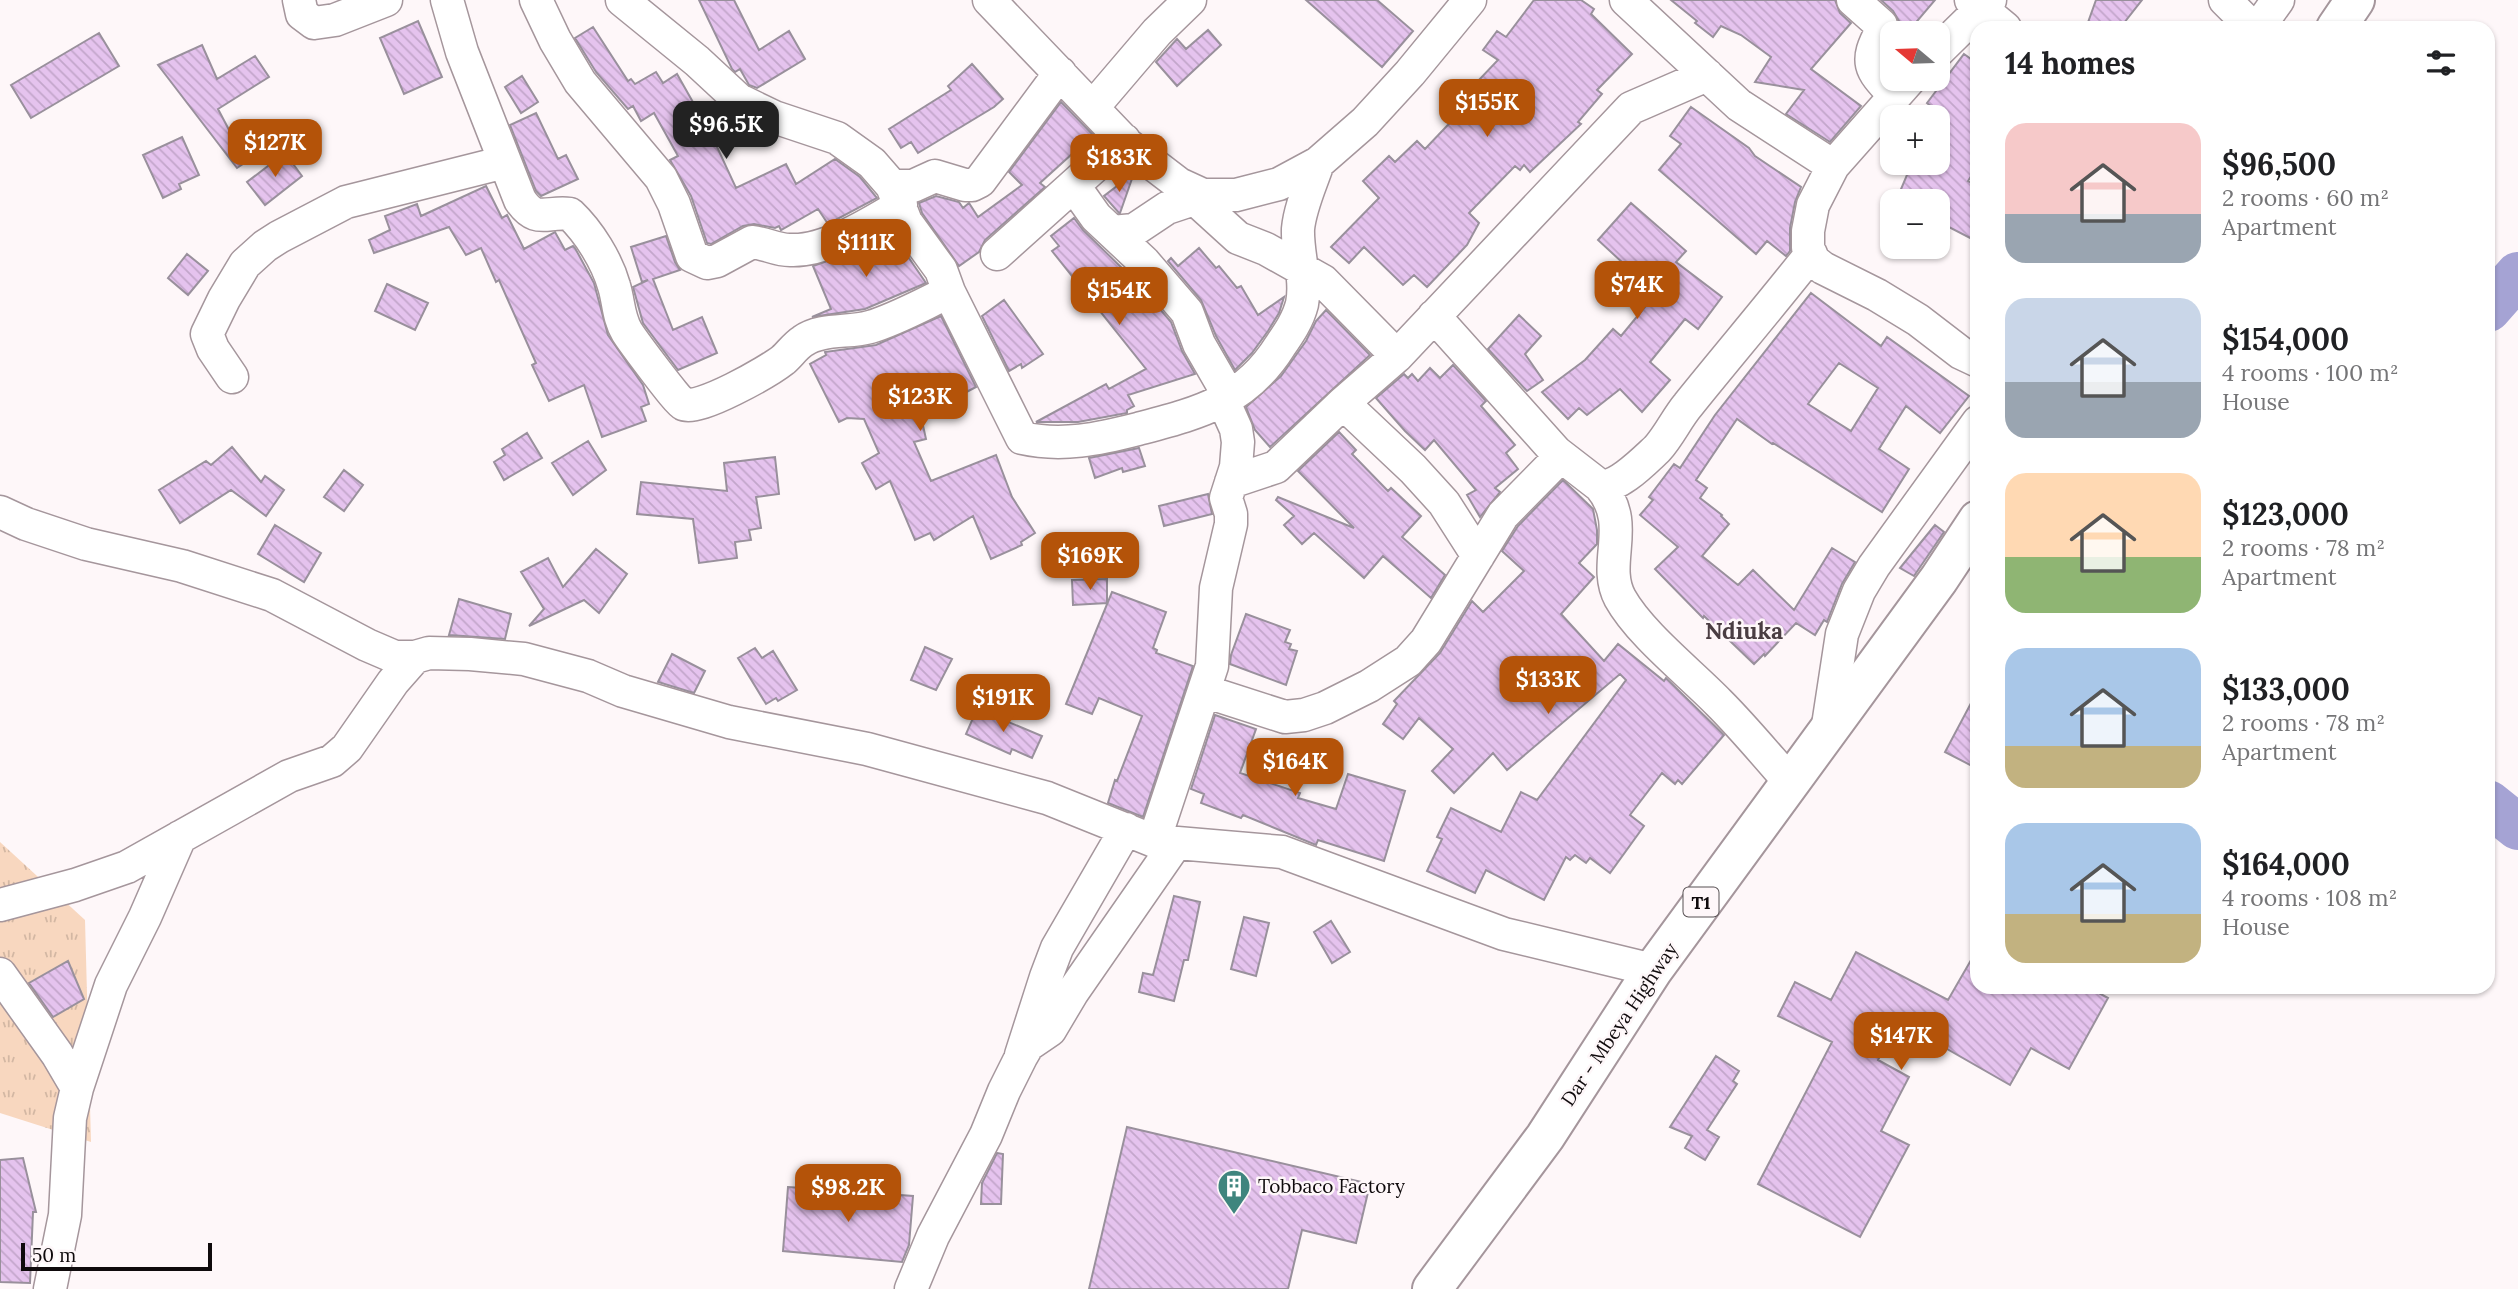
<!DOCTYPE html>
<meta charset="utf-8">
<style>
:root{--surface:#fff;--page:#f2f2f2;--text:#202124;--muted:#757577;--accent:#b45309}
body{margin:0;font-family:Lora,serif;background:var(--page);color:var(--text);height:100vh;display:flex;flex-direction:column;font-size:26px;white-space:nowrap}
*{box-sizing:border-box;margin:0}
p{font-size:23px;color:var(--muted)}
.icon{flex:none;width:38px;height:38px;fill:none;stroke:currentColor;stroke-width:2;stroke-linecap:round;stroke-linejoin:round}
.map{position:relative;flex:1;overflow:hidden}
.drawer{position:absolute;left:1970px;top:21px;width:525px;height:973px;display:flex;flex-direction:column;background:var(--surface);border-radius:21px;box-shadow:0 2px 5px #0004}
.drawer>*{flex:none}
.needle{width:46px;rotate:289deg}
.fabs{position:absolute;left:1880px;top:21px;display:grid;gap:14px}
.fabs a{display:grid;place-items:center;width:70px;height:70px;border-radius:14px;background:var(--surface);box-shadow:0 2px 5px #0004;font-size:35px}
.scale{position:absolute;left:21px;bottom:18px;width:191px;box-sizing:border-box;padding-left:7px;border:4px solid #0f0a0c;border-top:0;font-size:19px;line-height:24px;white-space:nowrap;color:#0f0a0c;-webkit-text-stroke:5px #fef7f9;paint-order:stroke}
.price{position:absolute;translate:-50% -60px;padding:0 16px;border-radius:14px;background:var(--accent);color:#fff;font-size:23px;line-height:46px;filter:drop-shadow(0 2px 4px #0008)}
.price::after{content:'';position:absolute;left:50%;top:42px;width:21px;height:16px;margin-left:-10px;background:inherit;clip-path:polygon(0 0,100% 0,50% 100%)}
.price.active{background:#222;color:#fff}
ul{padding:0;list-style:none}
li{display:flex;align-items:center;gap:21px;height:175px;padding:0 35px}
li span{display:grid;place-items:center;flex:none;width:196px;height:140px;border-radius:21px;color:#555}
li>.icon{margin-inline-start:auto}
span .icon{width:84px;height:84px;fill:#fffc;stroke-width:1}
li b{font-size:30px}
h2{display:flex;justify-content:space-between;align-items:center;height:84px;padding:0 35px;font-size:30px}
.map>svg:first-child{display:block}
</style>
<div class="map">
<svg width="2518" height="1289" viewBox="0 0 2518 1289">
<defs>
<pattern id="grass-tufts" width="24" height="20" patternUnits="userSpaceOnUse" patternTransform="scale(1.75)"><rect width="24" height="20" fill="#f8d7bf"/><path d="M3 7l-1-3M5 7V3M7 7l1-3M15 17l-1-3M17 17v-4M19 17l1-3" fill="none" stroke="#d3b7a3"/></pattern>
<pattern id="building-back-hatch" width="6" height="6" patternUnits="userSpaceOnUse" patternTransform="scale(1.75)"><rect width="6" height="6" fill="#e5c3ee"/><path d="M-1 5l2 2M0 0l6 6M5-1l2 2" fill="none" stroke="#c3a6cb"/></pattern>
</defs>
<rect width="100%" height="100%" fill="#fef7f9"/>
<!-- grass -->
<path fill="url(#grass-tufts)" d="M 0,842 L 85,920 L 91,1142 L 0,1113 Z"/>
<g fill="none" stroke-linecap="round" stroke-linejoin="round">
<!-- river -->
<path stroke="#a5a3d4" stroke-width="46" d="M 2488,309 L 2518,275
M 2488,803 L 2518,827"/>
</g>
<!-- building -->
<path fill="url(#building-back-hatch)" stroke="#99909c" stroke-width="2" fill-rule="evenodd" d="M 699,0 L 734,0 L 759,50 L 789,31 L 805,59 L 757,88 L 749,85 L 740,69 L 735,72 L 732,69 Z
M 1306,0 L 1377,0 L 1413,31 L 1382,67 Z
M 1534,0 L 1581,0 L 1594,9 L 1591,14 L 1632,54 L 1597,90 L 1602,94 L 1578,122 L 1581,124 L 1530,172 L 1524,165 L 1520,170 L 1515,166 L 1469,213 L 1479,223 L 1467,245 L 1427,287 L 1414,275 L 1403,285 L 1364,247 L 1349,263 L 1331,247 L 1379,198 L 1363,181 L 1389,156 L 1395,162 L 1417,141 L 1425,149 L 1464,108 L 1458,102 L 1498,60 L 1483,50 L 1497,31 L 1506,37 Z
M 1671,0 L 1835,0 L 1840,13 L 1851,23 L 1811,69 L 1861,106 L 1830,142 L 1786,114 L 1804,90 L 1755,82 L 1771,57 L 1741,35 L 1721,26 L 1713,37 L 1695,23 L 1697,21 Z
M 1881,0 L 1935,0 L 1907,33 L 1899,33 L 1899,21 L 1893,11 Z
M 2096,0 L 2142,0 L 2120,28 L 2086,28 Z
M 418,21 L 442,77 L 404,94 L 380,38 Z
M 593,27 L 628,81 L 631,79 L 635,84 L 656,72 L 663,83 L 677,74 L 711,134 L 736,188 L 786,164 L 796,184 L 835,159 L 860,177 L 877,198 L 828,224 L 818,209 L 781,230 L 779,226 L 775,228 L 754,224 L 743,226 L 711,244 L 707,243 L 691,196 L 670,160 L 678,156 L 654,113 L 641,121 L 633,106 L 628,109 L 596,72 L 575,38 Z
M 1208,30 L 1221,45 L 1177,86 L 1156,62 L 1177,39 L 1186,49 Z
M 99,33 L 119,66 L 31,118 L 11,85 Z
M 202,45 L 217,79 L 255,56 L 269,77 L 218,109 L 246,162 L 237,168 L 158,65 Z
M 1964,54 L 1978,64 L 1978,165 L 1968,181 L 1978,186 L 1978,242 L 1937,221 L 1937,201 L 1896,201 L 1912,163 L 1937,163 L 1937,117 L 1926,117 L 1932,107 L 1927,103 Z
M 972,64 L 1003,99 L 994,107 L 918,153 L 911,142 L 901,148 L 889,129 L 951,90 L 948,86 Z
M 522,76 L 538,102 L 521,113 L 505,87 Z
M 1061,102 L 1097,139 L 1076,158 L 1072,154 L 1040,183 L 1045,187 L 985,240 L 979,252 L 959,266 L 922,213 L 919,203 L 936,196 L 959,202 L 963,208 L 969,203 L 978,217 L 1022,185 L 1009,172 Z
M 1691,107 L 1749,148 L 1755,156 L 1801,187 L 1795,202 L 1790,228 L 1790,251 L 1786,256 L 1767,241 L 1756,254 L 1659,170 L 1681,144 L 1670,136 Z
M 536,113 L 558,159 L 566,155 L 578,179 L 541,196 L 536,191 L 510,125 Z
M 182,137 L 199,175 L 179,184 L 181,189 L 163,198 L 143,155 Z
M 285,153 L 302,176 L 265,205 L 247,182 Z
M 1134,173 L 1120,213 L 1119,213 L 1104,196 Z
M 486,186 L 502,218 L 507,215 L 524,249 L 555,232 L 565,250 L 573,246 L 575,248 L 594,283 L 608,335 L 643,385 L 649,404 L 641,407 L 646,421 L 602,437 L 584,385 L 549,401 L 532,365 L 536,363 L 499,280 L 496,282 L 481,248 L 466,255 L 449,227 L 374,253 L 369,240 L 390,230 L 385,216 L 417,204 L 421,216 Z
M 1631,203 L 1686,251 L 1676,262 L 1722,297 L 1698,329 L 1685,319 L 1650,362 L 1670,380 L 1642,412 L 1620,389 L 1587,415 L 1579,408 L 1568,419 L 1542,392 L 1585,360 L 1613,329 L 1621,336 L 1654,296 L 1624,264 L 1598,240 Z
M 1074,218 L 1083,230 L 1127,273 L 1131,275 L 1171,322 L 1182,351 L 1195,374 L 1128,395 L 1134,406 L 1127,410 L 1127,413 L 1078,422 L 1036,422 L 1106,384 L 1109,389 L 1146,369 L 1052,251 L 1059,246 L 1051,236 Z
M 666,236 L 675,262 L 680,270 L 653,279 L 673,330 L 702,317 L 717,353 L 678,370 L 643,323 L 633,287 L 648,280 L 642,282 L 631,247 Z
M 898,242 L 926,283 L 865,309 L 812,317 L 831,309 L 813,266 L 858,250 L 863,262 Z
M 1199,248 L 1216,268 L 1219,266 L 1237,288 L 1241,286 L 1258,315 L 1284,297 L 1279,313 L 1268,331 L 1252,353 L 1235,370 L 1216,336 L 1201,300 L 1168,261 L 1171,258 L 1178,266 Z
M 187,254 L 208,271 L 188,295 L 168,278 Z
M 387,284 L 428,303 L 415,330 L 375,311 Z
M 1811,293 L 1881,346 L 1887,337 L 1969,396 L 1940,433 L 1906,406 L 1879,449 L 1909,469 L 1882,512 L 1773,443 L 1772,444 L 1737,419 L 1696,480 L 1707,488 L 1700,498 L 1722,515 L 1721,516 L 1729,524 L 1702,556 L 1738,585 L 1753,570 L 1794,610 L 1832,548 L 1855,562 L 1842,584 L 1827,622 L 1824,620 L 1815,635 L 1796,623 L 1765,656 L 1764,654 L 1754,664 L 1704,616 L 1703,618 L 1655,569 L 1678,547 L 1640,515 L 1653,500 L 1649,497 L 1674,464 L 1680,468 L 1715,415 ZM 1839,363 L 1878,388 L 1851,431 L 1808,404 Z
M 1004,300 L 1043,354 L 1022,368 L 1021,364 L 1009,371 L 982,316 Z
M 1326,310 L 1370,355 L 1270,447 L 1255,430 L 1246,407 L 1281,376 L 1306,341 L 1316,321 Z
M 1519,315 L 1541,336 L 1525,354 L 1543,380 L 1527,391 L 1488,349 Z
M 941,316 L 976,387 L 925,414 L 927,418 L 922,421 L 926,439 L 914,442 L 931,481 L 996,455 L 1012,497 L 1035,533 L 1021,542 L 1022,545 L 991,559 L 973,516 L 934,540 L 930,533 L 915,540 L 890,481 L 876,489 L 862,463 L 879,453 L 864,419 L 847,418 L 839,422 L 810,364 L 826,355 L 825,352 L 876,345 Z
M 1453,365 L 1486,401 L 1481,406 L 1515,445 L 1506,453 L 1518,469 L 1495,488 L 1500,492 L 1480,517 L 1467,495 L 1476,490 L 1434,440 L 1425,450 L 1405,431 L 1376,398 L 1404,374 L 1408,378 L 1412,374 L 1418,381 L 1430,368 L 1440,378 Z
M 1339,432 L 1356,450 L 1352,454 L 1388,491 L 1391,488 L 1421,516 L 1402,537 L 1445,575 L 1431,598 L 1383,556 L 1364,578 L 1314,533 L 1302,544 L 1284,525 L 1294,516 L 1276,500 L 1278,497 L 1354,528 L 1298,471 Z
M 527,433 L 542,458 L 504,480 L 494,462 L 505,455 L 502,449 Z
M 588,441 L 606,470 L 573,495 L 552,463 Z
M 232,447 L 261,482 L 265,476 L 284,490 L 266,516 L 231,490 L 180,523 L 159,490 L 206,461 L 211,465 Z
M 1139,448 L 1145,466 L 1123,472 L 1122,468 L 1095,478 L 1089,458 Z
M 775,457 L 779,494 L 756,497 L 761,528 L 749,530 L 751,540 L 735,542 L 737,558 L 699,563 L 693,519 L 637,514 L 641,482 L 727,491 L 724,463 Z
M 344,470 L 363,485 L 344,511 L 324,497 Z
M 1563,480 L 1593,509 L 1597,530 L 1597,544 L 1579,563 L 1594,577 L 1561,614 L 1604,661 L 1618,644 L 1664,681 L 1666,678 L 1724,735 L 1682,784 L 1678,780 L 1675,784 L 1662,773 L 1630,815 L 1644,826 L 1610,873 L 1590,858 L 1586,863 L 1575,855 L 1570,860 L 1566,857 L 1544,900 L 1486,870 L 1475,893 L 1427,871 L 1442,839 L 1437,837 L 1451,808 L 1501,832 L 1521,792 L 1537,800 L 1626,680 L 1620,674 L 1507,770 L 1493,753 L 1454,793 L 1432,771 L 1453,749 L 1419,718 L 1403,739 L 1383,724 L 1397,704 L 1394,701 L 1440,653 L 1472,601 L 1483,612 L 1524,571 L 1502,551 L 1518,526 Z
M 1208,494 L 1212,514 L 1164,526 L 1159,506 Z
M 275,525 L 321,553 L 304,582 L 258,554 Z
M 1935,525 L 1944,532 L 1914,576 L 1900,568 Z
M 596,549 L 627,574 L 599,613 L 584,600 L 529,626 L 544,609 L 521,572 L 548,558 L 563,587 Z
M 1107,579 L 1107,603 L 1073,605 L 1072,580 Z
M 1112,592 L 1166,612 L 1153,648 L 1157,650 L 1156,653 L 1193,666 L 1143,817 L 1108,803 L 1115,780 L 1117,781 L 1142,716 L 1099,698 L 1092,714 L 1066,704 Z
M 459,599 L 511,614 L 505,639 L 449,635 Z
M 1246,614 L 1290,630 L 1285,642 L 1291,644 L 1289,649 L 1297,651 L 1286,685 L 1230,664 L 1231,655 Z
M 925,647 L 952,659 L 936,690 L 911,680 Z
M 755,648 L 762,658 L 773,651 L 797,690 L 778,701 L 776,698 L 766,704 L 738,658 Z
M 672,654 L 705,671 L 694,693 L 658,682 Z
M 1978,690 L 1978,769 L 1945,752 Z
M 977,709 L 1042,736 L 1032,758 L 1012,749 L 1010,754 L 966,734 Z
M 1215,715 L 1256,729 L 1240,773 L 1300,793 L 1298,798 L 1336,809 L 1348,774 L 1405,791 L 1384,861 L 1318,840 L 1316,845 L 1243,815 L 1241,818 L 1201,803 L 1204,794 L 1191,789 Z
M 1174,896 L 1200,902 L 1188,960 L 1184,960 L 1174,1001 L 1139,992 L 1143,973 L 1153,975 Z
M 1244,917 L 1269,923 L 1256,976 L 1231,969 Z
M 1331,921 L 1350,952 L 1332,963 L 1314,932 Z
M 1978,948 L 1978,987 L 2088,987 L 2108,998 L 2069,1069 L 2031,1048 L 2010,1085 L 1898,1021 L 1878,1060 L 1909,1077 L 1881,1131 L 1909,1145 L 1860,1237 L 1758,1184 L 1832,1042 L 1778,1016 L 1795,982 L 1831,1000 L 1856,952 L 1948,1000 Z
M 68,961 L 84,999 L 53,1017 L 29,983 Z
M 1716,1056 L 1739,1071 L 1733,1081 L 1737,1084 L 1707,1130 L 1719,1137 L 1705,1160 L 1685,1148 L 1692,1136 L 1670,1127 Z
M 1127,1127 L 1370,1184 L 1356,1243 L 1302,1230 L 1288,1289 L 1089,1289 Z
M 997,1153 L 1003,1154 L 1001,1204 L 981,1204 L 982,1183 Z
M 23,1158 L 36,1212 L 33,1212 L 30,1283 L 0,1282 L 0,1160 Z
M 788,1187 L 913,1196 L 909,1245 L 902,1262 L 783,1251 Z"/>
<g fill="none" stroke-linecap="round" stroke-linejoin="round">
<defs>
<path id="minor" d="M 299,0 L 302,14 L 314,23 L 335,20 L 386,0
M 447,0 L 462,52 L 520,200 C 536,224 546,211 570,214 C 589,232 607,261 614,286 C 619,302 618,317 627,332 C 632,340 678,402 683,404 C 698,412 769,371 783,360 C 790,354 795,346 803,341 C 821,328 849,333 870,327 C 897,319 923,304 949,292
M 536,0 L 555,40 L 580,82 L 661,178 L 674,204 L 692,256 L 707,263 L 717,261 L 752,242 C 765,243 776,250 790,250 C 825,252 871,223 901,205
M 622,0 L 697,61 L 739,100 L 774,117 L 837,138 L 872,163 L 892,186 L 906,222 L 941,270 L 949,292 L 1022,438 C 1062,447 1099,439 1138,429 C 1198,413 1245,402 1280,346 C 1289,333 1298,320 1302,304 C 1307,279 1297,254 1298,229 C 1300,207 1311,184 1318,163
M 989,0 L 1128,145 L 1179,184 L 1203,195 L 1236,195 L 1279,184 L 1318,163 L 1365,122 L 1410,73 L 1470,0
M 1626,0 L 1739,105 L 1833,166
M 1853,0 L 1881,25 L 1882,30 C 1863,64 1871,70 1895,96
M 1971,0 L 2005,28
M 2225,0 L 2253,28
M 2258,28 L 2278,0
M 1937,52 L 1990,0
M 1910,79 L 1833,166 L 1813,205 L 1808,231 L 1808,248 L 1814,261 L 1823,268 L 1877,295 L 1918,320 L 1961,353 L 1978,361
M 1093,107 L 1157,32 L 1190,0
M 892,186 L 913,186 L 935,176 L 965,185 L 972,185 L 980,181 L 1060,73
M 1074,186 L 1096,217 L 1144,262 L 1187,312 L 1199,344 L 1229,396
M 1183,188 L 1238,238 L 1266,249 L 1323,281 L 1397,356
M 1112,232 L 1134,230 L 1167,208 L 1194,199
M 997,254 L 1124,140
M 1434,316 L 1556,452 L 1600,486 C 1618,488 1644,461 1657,449 C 1669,436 1677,418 1688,405 C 1729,354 1771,305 1811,254
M 232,377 L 213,349 L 207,334 L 224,299 L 245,264 L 265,246 L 279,237 L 346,202 L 505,162
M 1343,403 L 1413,469 L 1444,503 L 1478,556
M 1231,482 L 1276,467 L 1343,403 L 1397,356 L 1631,108 L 1707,75
M 1600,486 C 1633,525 1601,562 1620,598 C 1640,634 1690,673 1719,703 C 1744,728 1767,756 1790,782
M 0,512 L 26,524 L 86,544 L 182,566 L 272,595 L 367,645 L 395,657 L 415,657 L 429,653 L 470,654 L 524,659 L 588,676 L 623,691 L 729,722 L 867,749 L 1047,798 L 1154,841 L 1282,852 L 1504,934 L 1653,970
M 1204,691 L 1285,717 L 1304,715 L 1325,708 L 1369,686 L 1408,661 L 1426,641 L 1503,515 L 1561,456
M 1827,732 L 1842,634 L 1859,591 L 1874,566 L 1978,422
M 1154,841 L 1212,666 L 1216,588 L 1231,524 L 1231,514 L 1226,498 L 1236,467 L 1238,442 L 1236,429 L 1223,400
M 0,905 L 75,885 L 127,867 L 289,776 L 332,761 L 347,748 L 393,682 L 415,657
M 0,974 L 57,1054 L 77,1088
M 1021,1055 L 1046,977 L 1057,948 L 1126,829
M 50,1289 L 65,1215 L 70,1118 L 77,1088 L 111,985 L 145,917 L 180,837
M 911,1289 L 933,1236 L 986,1135 L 1004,1091 L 1021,1057 L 1028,1045 L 1050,1030 L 1072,993 L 1176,843"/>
<path id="highway" d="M 2336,28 L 2355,0
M 1432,1289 L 1545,1137 L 1653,970 L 1939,579 L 1978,520"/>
</defs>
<!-- minor casing -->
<use href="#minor" stroke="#a5969c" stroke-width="35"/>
<!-- highway casing -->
<use href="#highway" stroke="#a5969c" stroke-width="42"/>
<!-- minor -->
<use href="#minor" stroke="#fff" stroke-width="32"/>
<!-- highway -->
<use href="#highway" stroke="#fff" stroke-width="38"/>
</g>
<!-- icons -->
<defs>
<symbol id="building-pin" viewBox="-11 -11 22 30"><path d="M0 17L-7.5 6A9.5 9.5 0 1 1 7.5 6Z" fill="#3f857e" stroke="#fef7f9"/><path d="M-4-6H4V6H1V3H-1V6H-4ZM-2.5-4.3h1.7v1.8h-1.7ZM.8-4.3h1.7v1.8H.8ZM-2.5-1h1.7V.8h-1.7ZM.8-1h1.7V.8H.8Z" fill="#fff"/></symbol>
</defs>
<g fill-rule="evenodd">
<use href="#building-pin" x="1215" y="1167" width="38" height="52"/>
</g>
<g text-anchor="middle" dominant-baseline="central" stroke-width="5" stroke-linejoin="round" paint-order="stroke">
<!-- shield labels -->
<rect fill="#fef7f9" stroke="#575153" stroke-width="2" x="1683.5" y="887.5" width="35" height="29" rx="5"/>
<g font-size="18" font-weight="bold" fill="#0f0a0c">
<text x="1701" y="902">T1</text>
</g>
<!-- street labels -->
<g font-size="19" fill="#0f0a0c" stroke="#fef7f9">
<text transform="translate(1619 1024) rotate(-56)">Dar - Mbeya Highway</text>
</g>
<!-- poi labels -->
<g font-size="19" fill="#0f0a0c" stroke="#fef7f9" text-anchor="start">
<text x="1258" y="1186">Tobbaco Factory</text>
</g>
<!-- quarter labels -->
<g font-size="23" font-weight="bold" fill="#4a3d42" stroke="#fef7f9">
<text x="1744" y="630">Ndiuka</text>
</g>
</g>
</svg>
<div class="fabs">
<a><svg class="needle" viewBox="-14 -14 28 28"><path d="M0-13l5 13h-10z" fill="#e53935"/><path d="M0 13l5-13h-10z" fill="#757577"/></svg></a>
<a>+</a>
<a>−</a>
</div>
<div class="scale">50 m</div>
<b class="price" style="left:1487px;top:139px">$155K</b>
<b class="price active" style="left:726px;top:161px">$96.5K</b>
<b class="price" style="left:275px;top:179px">$127K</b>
<b class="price" style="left:1119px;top:194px">$183K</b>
<b class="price" style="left:866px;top:279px">$111K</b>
<b class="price" style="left:1637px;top:321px">$74K</b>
<b class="price" style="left:1119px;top:327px">$154K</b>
<b class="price" style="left:920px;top:433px">$123K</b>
<b class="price" style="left:1090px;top:592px">$169K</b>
<b class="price" style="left:1548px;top:716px">$133K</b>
<b class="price" style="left:1003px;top:734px">$191K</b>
<b class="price" style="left:1295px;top:798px">$164K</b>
<b class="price" style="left:1901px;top:1072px">$147K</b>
<b class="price" style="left:848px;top:1224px">$98.2K</b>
<section class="drawer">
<h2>14 homes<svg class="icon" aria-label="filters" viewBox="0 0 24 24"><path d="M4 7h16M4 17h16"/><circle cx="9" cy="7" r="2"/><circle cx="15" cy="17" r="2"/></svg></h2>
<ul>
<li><span style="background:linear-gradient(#f6c9c9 65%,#9aa5b1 0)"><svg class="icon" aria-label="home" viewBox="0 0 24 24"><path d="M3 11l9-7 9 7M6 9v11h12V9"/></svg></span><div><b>$96,500</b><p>2 rooms · 60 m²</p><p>Apartment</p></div></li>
<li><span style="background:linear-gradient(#c9d6e8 60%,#9aa5b1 0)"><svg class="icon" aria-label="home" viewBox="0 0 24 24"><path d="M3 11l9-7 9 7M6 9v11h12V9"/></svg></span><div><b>$154,000</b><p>4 rooms · 100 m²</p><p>House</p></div></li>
<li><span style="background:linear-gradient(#ffd9b3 60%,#8fb573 0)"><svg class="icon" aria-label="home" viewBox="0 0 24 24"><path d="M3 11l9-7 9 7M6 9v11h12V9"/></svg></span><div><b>$123,000</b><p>2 rooms · 78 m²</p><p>Apartment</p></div></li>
<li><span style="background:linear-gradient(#a9c7e8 70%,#c2b280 0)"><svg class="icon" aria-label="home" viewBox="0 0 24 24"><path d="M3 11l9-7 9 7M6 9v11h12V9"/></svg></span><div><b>$133,000</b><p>2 rooms · 78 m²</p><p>Apartment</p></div></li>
<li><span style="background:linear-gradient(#a9c7e8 65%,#c2b280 0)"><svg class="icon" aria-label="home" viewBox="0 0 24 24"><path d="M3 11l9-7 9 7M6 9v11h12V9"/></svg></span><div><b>$164,000</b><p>4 rooms · 108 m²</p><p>House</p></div></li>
</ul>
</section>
</div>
